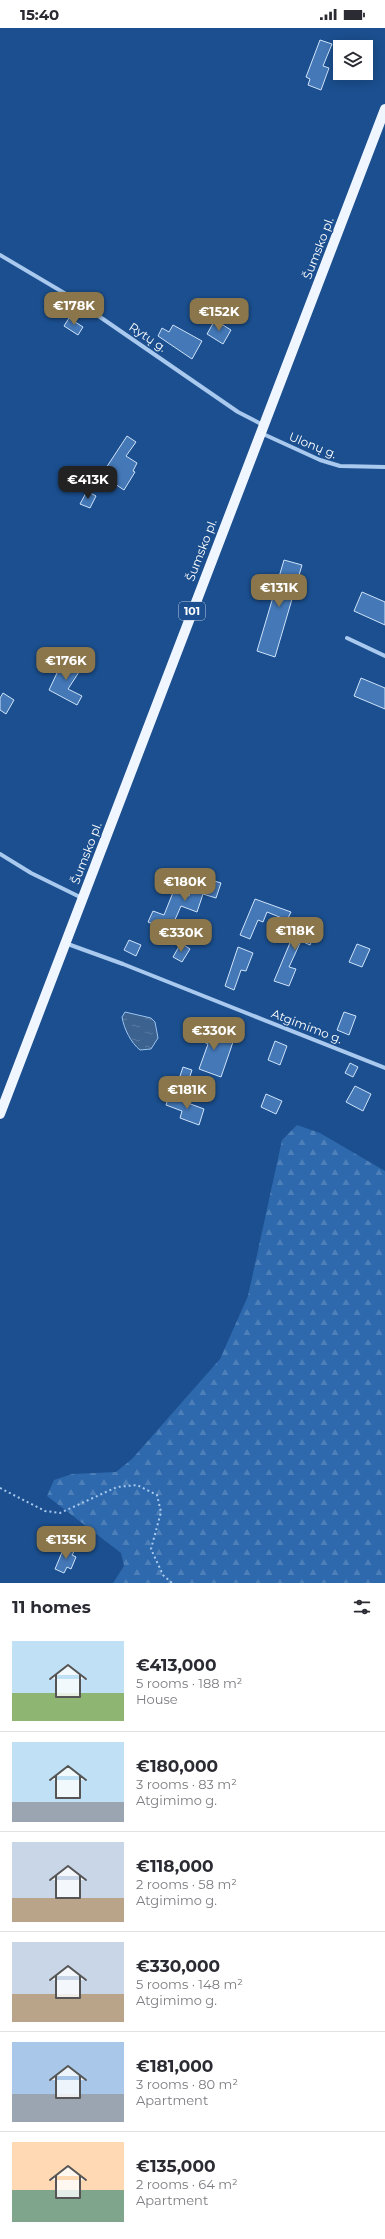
<!DOCTYPE html>
<meta charset="utf-8">
<style>
:root{--surface:#fff;--page:#f2f2f3;--text:#2b2b33;--muted:#7c7c81;--line:#e1e1e2;--accent:#8a764a}
body{margin:0;font-family:Montserrat,sans-serif;background:var(--page);color:var(--text);height:100vh;display:flex;flex-direction:column;font-size:15px;white-space:nowrap}
*{box-sizing:border-box;margin:0}
p{font-size:13px;color:var(--muted)}
.icon{flex:none;width:22px;height:22px;fill:none;stroke:currentColor;stroke-width:2;stroke-linecap:round;stroke-linejoin:round}
.map{position:relative;height:1555px;overflow:hidden}
.panel{display:flex;flex-direction:column;background:var(--surface);flex:1}
.panel>*{flex:none}
.tools{position:absolute;left:333px;top:12px;display:grid;gap:8px}
.tools a{display:grid;place-items:center;width:40px;height:40px;border-radius:0px;background:var(--surface);box-shadow:0 2px 10px #0003;font-size:20px}
.price{position:absolute;translate:-50% -34px;padding:0 9px;border-radius:8px;background:var(--accent);color:#fff;font-size:13px;line-height:26px;filter:drop-shadow(0 1px 2px #0008)}
.price::after{content:'';position:absolute;left:50%;top:24px;width:12px;height:9px;margin-left:-6px;background:inherit;clip-path:polygon(0 0,100% 0,50% 100%)}
.price.active{background:#222;color:#fff}
ul{padding:0;list-style:none}
li{display:flex;align-items:center;gap:12px;height:100px;padding:0 12px}
li+li{border-top:1px solid var(--line)}
li span{display:grid;place-items:center;flex:none;width:112px;height:80px;border-radius:0px;color:#555}
li>.icon{margin-inline-start:auto}
span .icon{width:48px;height:48px;fill:#fffc;stroke-width:1}
li b{font-size:17px}
h2{display:flex;justify-content:space-between;align-items:center;height:48px;padding:0 12px;font-size:17px}
.status{display:flex;justify-content:space-between;align-items:center;height:28px;padding:0 20px;background:var(--surface);direction:ltr}
.status svg{height:11px;fill:currentColor}
.map>svg:first-child{display:block}
</style>
<div class="status"><b>15:40</b><svg viewBox="0 0 49 12"><path d="M0 12V9h3v3zM5 12V6h3v6zM10 12V3h3v9zM15 12V0h3v12zM26 1h20v11H26zM47 4h2v5h-2z"/></svg></div>
<div class="map">
<svg width="385" height="1555" viewBox="0 0 385 1555">
<defs>
<pattern id="forest-firs" width="22" height="20" patternUnits="userSpaceOnUse"><rect width="22" height="20" fill="#2e69ad"/><path d="M5 1l3.5 6h-7zM16 11l3.5 6h-7z" fill="#4d80b9"/></pattern>
<pattern id="water-ripples" width="26" height="14" patternUnits="userSpaceOnUse"><rect width="26" height="14" fill="#3c6290"/><path d="M2 4q2-2 4 0t4 0M15 11q2-2 4 0t4 0" fill="none" stroke="#597aa1"/></pattern>
</defs>
<rect width="100%" height="100%" fill="#1b4f8f"/>
<!-- forest -->
<path fill="url(#forest-firs)" d="M 297,1097 L 320,1105 L 385,1143 L 385,1555 L 113,1555 L 124,1538 L 121,1525 L 47,1468 L 54,1452 L 72,1446 L 116,1444 L 132,1431 L 220,1331 L 248,1268 L 282,1112 Z"/>
<!-- water -->
<path fill="url(#water-ripples)" stroke="#9cc4f0" d="M 125,984 L 151,990 L 155,994 L 158,1010 L 151,1021 L 140,1022 C 131,1015 124,1001 122,989 Z"/>
<!-- building -->
<path fill="#4478b7" stroke="#cfe3fa" d="M 320,12 L 332,16 L 323,38 L 329,40 L 321,62 L 308,57 L 310,51 L 306,49 Z
M 69,290 L 83,299 L 78,307 L 64,298 Z
M 215,292 L 231,302 L 223,316 L 207,306 Z
M 173,297 L 202,313 L 192,331 L 158,308 L 162,300 L 169,304 Z
M 127,408 L 136,414 L 126,428 L 137,435 L 133,443 L 135,444 L 124,462 L 109,452 L 114,445 L 106,440 Z
M 87,463 L 96,468 L 90,480 L 80,476 Z
M 284,532 L 302,537 L 275,629 L 257,623 Z
M 362,564 L 385,574 L 385,597 L 354,583 Z
M 65,628 L 78,636 L 75,642 L 79,644 L 68,661 L 82,668 L 77,677 L 49,662 L 57,645 L 56,644 Z
M 361,650 L 385,660 L 385,681 L 354,668 Z
M 3,665 L 14,672 L 6,686 L 0,682 L 0,670 Z
M 195,847 L 221,855 L 216,870 L 203,866 L 197,884 L 181,878 L 170,903 L 148,894 L 153,883 L 164,887 L 174,862 L 189,868 Z
M 255,871 L 291,884 L 287,892 L 267,884 L 263,894 L 258,892 L 250,911 L 240,907 Z
M 300,891 L 318,899 L 310,917 L 301,913 L 289,939 L 296,941 L 289,958 L 274,953 Z
M 129,912 L 141,917 L 136,928 L 124,922 Z
M 181,915 L 190,921 L 182,934 L 173,929 Z
M 357,916 L 370,921 L 362,939 L 349,934 Z
M 238,919 L 253,925 L 246,943 L 241,942 L 234,962 L 225,958 Z
M 344,984 L 356,988 L 349,1007 L 337,1002 Z
M 197,998 L 234,1011 L 221,1049 L 199,1041 L 208,1016 L 197,1011 L 198,1009 L 194,1008 Z
M 275,1013 L 287,1018 L 280,1037 L 268,1032 Z
M 350,1035 L 358,1039 L 353,1049 L 345,1045 Z
M 183,1039 L 192,1042 L 189,1051 L 180,1048 Z
M 355,1058 L 371,1066 L 363,1083 L 346,1074 Z
M 266,1066 L 282,1073 L 276,1086 L 261,1079 Z
M 169,1068 L 204,1081 L 199,1097 L 180,1090 L 182,1083 L 166,1077 Z
M 65,1517 L 75,1522 L 72,1527 L 76,1529 L 71,1541 L 67,1539 L 64,1545 L 55,1541 Z"/>
<g fill="none" stroke-linecap="round" stroke-linejoin="round">
<!-- path -->
<path stroke="#a9c9ee" stroke-width="2" stroke-dasharray="2 3" stroke-linecap="butt" d="M 0,1460 L 45,1483 L 60,1485 L 117,1459 L 137,1457 L 157,1467 L 161,1484 L 151,1521 L 163,1547 L 172,1555"/>
<!-- street -->
<path stroke="#a9c9ee" stroke-width="4" d="M 0,227 L 71,269 L 238,384 L 263,397
M 261,405 L 320,432 L 340,438 L 385,439
M 347,610 L 385,628
M 0,826 L 31,845 L 82,870
M 65,915 L 123,936 L 385,1040"/>
<!-- primary -->
<path stroke="#f0f6ff" stroke-width="10" d="M 0,1086 L 385,81"/>
</g>
<g text-anchor="middle" dominant-baseline="central" stroke-width="3" stroke-linejoin="round" paint-order="stroke">
<!-- shield labels -->
<rect fill="#1b4f8f" stroke="#bbcadd" stroke-width="1" x="179" y="574" width="26" height="18" rx="3"/>
<g font-size="11" font-weight="bold" fill="#fff">
<text x="192" y="583">101</text>
</g>
<!-- street labels -->
<g font-size="12" fill="#fff" stroke="#1b4f8f">
<text transform="translate(318 220) rotate(-69)">Šumsko pl.</text>
<text transform="translate(148 309) rotate(34)">Rytų g.</text>
<text transform="translate(313 417) rotate(22)">Ulonų g.</text>
<text transform="translate(201 522) rotate(-69)">Šumsko pl.</text>
<text transform="translate(86 825) rotate(-69)">Šumsko pl.</text>
<text transform="translate(307 998) rotate(21)">Atgimimo g.</text>
</g>
</g>
</svg>
<div class="tools">
<a><svg class="icon" aria-label="layers" viewBox="0 0 24 24"><path d="M12 4l9 5-9 5-9-5zM3 14l9 5 9-5"/></svg></a>
</div>
<b class="price" style="left:74px;top:298px">€178K</b>
<b class="price" style="left:219px;top:304px">€152K</b>
<b class="price active" style="left:88px;top:472px">€413K</b>
<b class="price" style="left:279px;top:580px">€131K</b>
<b class="price" style="left:66px;top:653px">€176K</b>
<b class="price" style="left:185px;top:874px">€180K</b>
<b class="price" style="left:295px;top:923px">€118K</b>
<b class="price" style="left:181px;top:925px">€330K</b>
<b class="price" style="left:214px;top:1023px">€330K</b>
<b class="price" style="left:187px;top:1082px">€181K</b>
<b class="price" style="left:66px;top:1532px">€135K</b>
</div>
<section class="panel">
<h2>11 homes<svg class="icon" aria-label="filters" viewBox="0 0 24 24"><path d="M4 7h16M4 17h16"/><circle cx="9" cy="7" r="2"/><circle cx="15" cy="17" r="2"/></svg></h2>
<ul>
<li><span style="background:linear-gradient(#bfe0f5 65%,#8fb573 0)"><svg class="icon" aria-label="home" viewBox="0 0 24 24"><path d="M3 11l9-7 9 7M6 9v11h12V9"/></svg></span><div><b>€413,000</b><p>5 rooms · 188 m²</p><p>House</p></div></li>
<li><span style="background:linear-gradient(#bfe0f5 75%,#9aa5b1 0)"><svg class="icon" aria-label="home" viewBox="0 0 24 24"><path d="M3 11l9-7 9 7M6 9v11h12V9"/></svg></span><div><b>€180,000</b><p>3 rooms · 83 m²</p><p>Atgimimo g.</p></div></li>
<li><span style="background:linear-gradient(#c9d6e8 70%,#b9a48a 0)"><svg class="icon" aria-label="home" viewBox="0 0 24 24"><path d="M3 11l9-7 9 7M6 9v11h12V9"/></svg></span><div><b>€118,000</b><p>2 rooms · 58 m²</p><p>Atgimimo g.</p></div></li>
<li><span style="background:linear-gradient(#c9d6e8 65%,#b9a48a 0)"><svg class="icon" aria-label="home" viewBox="0 0 24 24"><path d="M3 11l9-7 9 7M6 9v11h12V9"/></svg></span><div><b>€330,000</b><p>5 rooms · 148 m²</p><p>Atgimimo g.</p></div></li>
<li><span style="background:linear-gradient(#a9c7e8 65%,#9aa5b1 0)"><svg class="icon" aria-label="home" viewBox="0 0 24 24"><path d="M3 11l9-7 9 7M6 9v11h12V9"/></svg></span><div><b>€181,000</b><p>3 rooms · 80 m²</p><p>Apartment</p></div></li>
<li><span style="background:linear-gradient(#ffd9b3 60%,#7fa58c 0)"><svg class="icon" aria-label="home" viewBox="0 0 24 24"><path d="M3 11l9-7 9 7M6 9v11h12V9"/></svg></span><div><b>€135,000</b><p>2 rooms · 64 m²</p><p>Apartment</p></div></li>
</ul>
</section>
